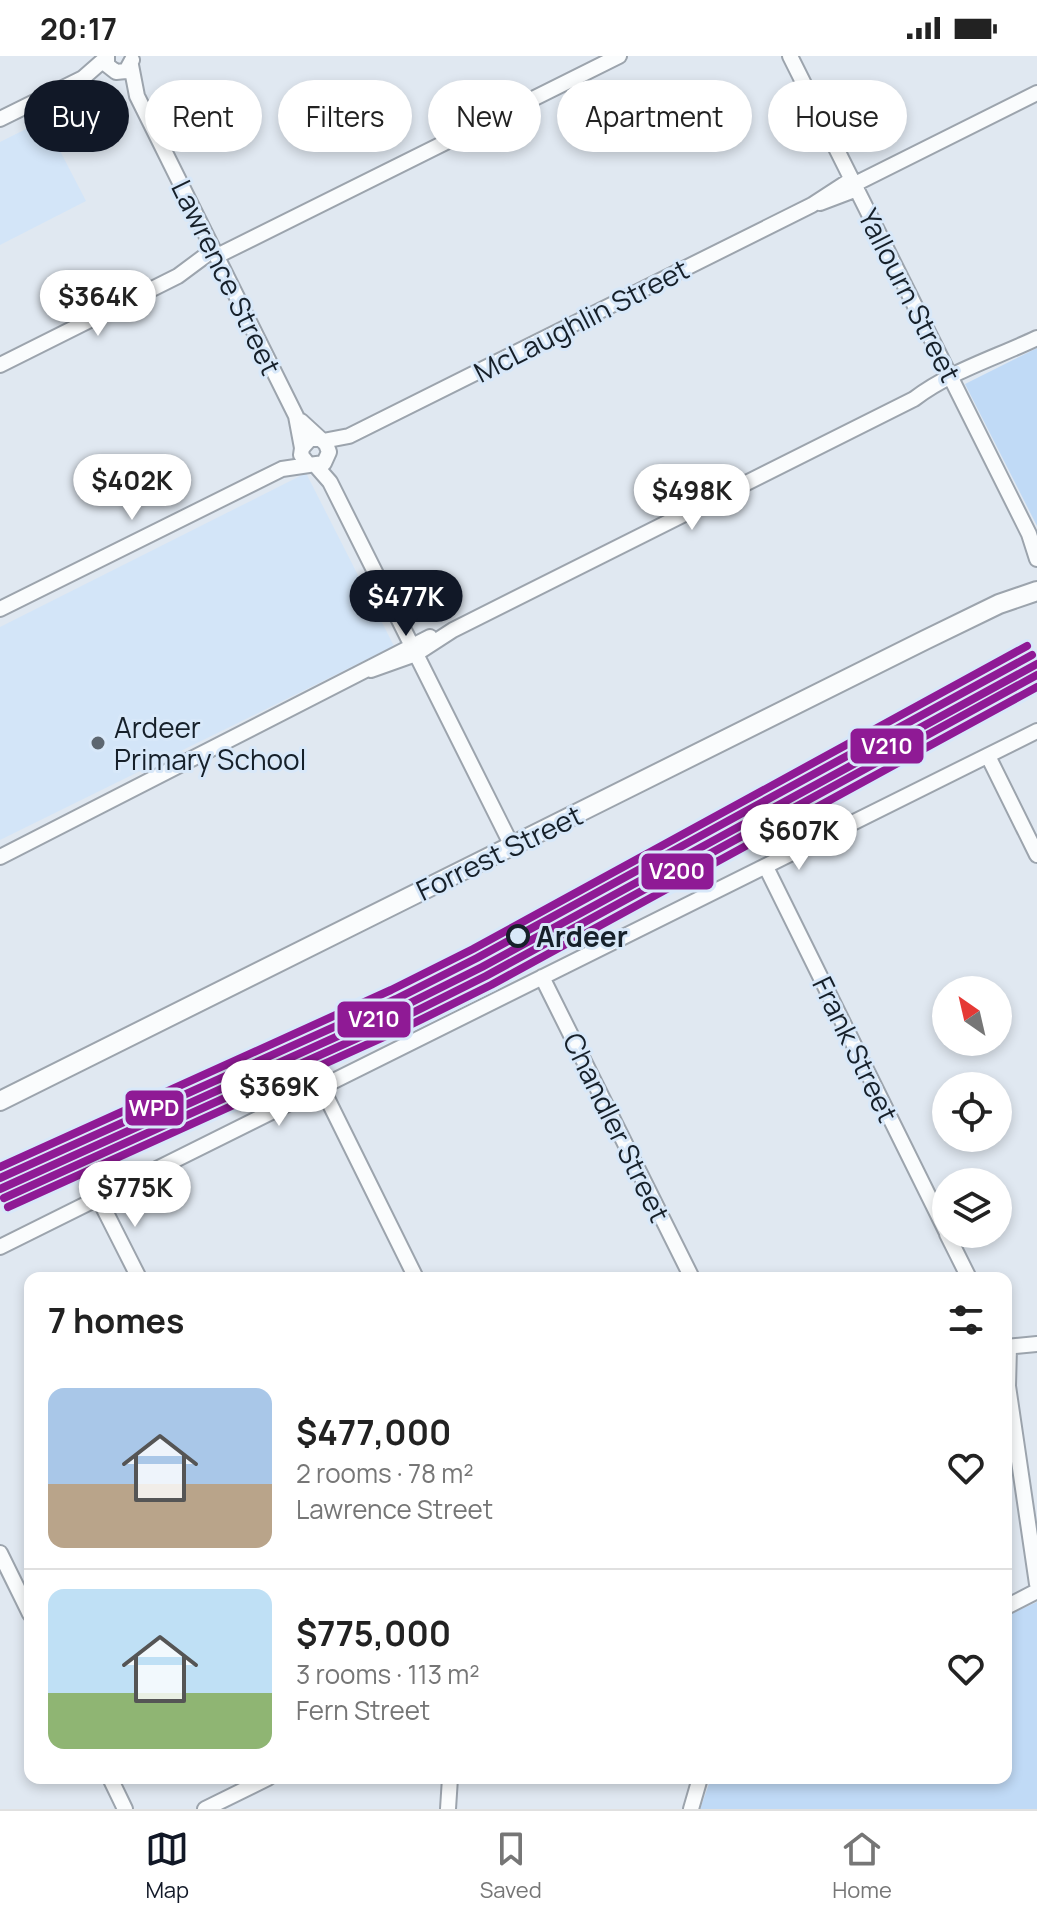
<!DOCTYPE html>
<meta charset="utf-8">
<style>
:root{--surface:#fff;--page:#f2f2f2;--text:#222;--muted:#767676;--line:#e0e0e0;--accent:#111827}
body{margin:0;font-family:Manrope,sans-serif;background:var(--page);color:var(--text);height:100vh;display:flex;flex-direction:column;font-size:30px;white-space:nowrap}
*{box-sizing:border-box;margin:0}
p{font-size:26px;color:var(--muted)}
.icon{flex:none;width:44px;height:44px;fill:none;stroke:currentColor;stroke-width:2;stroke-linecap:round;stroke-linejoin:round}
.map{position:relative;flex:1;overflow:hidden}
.details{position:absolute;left:24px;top:1216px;width:988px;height:512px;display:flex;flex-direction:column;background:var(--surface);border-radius:16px;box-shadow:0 4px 12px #0003}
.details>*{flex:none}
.guide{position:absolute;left:24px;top:24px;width:990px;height:72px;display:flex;gap:16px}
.needle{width:52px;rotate:326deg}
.buttons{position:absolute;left:932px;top:920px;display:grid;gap:16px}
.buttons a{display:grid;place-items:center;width:80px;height:80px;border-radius:50%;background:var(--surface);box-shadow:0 4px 12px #0003;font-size:40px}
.price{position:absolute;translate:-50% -68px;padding:0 18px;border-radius:28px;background:#fff;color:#222;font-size:26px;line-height:52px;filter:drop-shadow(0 2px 4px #0008)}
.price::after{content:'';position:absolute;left:50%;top:48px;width:24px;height:18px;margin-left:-12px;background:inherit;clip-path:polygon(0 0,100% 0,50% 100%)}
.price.active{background:var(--accent);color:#fff}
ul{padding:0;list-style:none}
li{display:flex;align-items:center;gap:24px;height:200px;padding:0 24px}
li+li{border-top:2px solid var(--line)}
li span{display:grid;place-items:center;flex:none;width:224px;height:160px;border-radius:16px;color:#555}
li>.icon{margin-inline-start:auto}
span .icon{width:96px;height:96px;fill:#fffc;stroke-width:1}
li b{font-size:34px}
h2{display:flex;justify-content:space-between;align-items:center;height:96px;padding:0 24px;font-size:34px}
.chip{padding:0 28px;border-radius:36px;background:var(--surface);box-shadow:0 4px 12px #0003;font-size:28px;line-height:72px}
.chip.active{background:var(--accent);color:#fff}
.status{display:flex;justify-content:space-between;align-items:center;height:56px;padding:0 40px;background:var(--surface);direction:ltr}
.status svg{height:22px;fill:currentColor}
.menu{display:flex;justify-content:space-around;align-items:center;height:112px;border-top:2px solid var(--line);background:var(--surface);font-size:22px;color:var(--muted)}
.menu a{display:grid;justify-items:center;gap:4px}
.menu .active{color:var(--accent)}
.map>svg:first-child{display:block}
</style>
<div class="status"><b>20:17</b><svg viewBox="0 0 49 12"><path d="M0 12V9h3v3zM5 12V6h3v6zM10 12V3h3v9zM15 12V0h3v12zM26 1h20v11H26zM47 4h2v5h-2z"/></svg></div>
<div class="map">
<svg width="1037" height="1753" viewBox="0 0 1037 1753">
<rect width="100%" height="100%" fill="#e0e8f1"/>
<!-- built -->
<path fill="#d3e5f8" d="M 44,64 L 86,145 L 0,189 L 0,86 Z
M 306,417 L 394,590 L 0,784 L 0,571 Z"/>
<!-- green -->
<path fill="#c0daf6" d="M 1037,292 L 1037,470 L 965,328 Z
M 1037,1546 L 1037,1753 L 700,1753 L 711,1722 L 1006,1722 L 1006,1560 Z"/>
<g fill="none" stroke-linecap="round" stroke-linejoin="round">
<defs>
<path id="street" d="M 107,0 L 107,9 L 116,16 L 126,15 L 132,4
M 790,0 L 1029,478 L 1037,503
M 131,9 L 137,40 L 296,360 L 302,392
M 0,63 L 83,22 L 107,1
M 855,128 L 1037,37
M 820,147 L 857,133
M 217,200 L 619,0
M 0,309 L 178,220 L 213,194
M 301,365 L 326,388 L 329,396 L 324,407 L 309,409 L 301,399 L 302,392 L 310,383 L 318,383
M 323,385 L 349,380 L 812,149 L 852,123
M 316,410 L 330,426 L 512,790
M 0,553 L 282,413 L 309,409
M 371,614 L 416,598 L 453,574 L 914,343 C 951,315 995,302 1037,282
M 988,700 L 1037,799
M 0,801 L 430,581
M 766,811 L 946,1175
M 542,921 L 692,1222
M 321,1030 L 416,1222
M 98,1141 L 139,1222
M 947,1178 L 969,1222
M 0,1191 L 1037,675
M 1009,1290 L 1008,1330 L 1037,1528
M 1006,1291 L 1037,1288
M 0,1497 L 30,1558
M 1006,1551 L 1037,1535
M 110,1722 L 125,1753
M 205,1753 L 268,1722
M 448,1753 L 450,1722
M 691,1753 L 700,1722"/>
<path id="secondary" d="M 0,1045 L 925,584 L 999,548 L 1037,535"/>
</defs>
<!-- street casing -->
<use href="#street" stroke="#9ca4ad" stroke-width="18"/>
<!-- secondary casing -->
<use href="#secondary" stroke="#9ca4ad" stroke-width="22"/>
<!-- street -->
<use href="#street" stroke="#fafcfd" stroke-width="14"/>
<!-- secondary -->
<use href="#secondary" stroke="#fafcfd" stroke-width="18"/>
<defs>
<path id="rail-1" d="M 0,1133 L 400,952 L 482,911 L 1037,608"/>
<path id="rail-2" d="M 4,1142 L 404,961 L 486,920 L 1037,619"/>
<path id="rail-3" d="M 0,1122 L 396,943 L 477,902 L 1032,599"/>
<path id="rail-4" d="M 8,1151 L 408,970 L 491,929 L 1037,631"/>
<path id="rail-5" d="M 0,1111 L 391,934 L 473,893 L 1027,590"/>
</defs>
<!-- rail-1 casing -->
<use href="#rail-1" stroke="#d8e8f9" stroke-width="14"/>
<!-- rail-2 casing -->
<use href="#rail-2" stroke="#d8e8f9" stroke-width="14"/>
<!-- rail-3 casing -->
<use href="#rail-3" stroke="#d8e8f9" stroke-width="14"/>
<!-- rail-4 casing -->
<use href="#rail-4" stroke="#d8e8f9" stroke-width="14"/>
<!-- rail-5 casing -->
<use href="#rail-5" stroke="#d8e8f9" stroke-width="14"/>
<!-- rail-1 -->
<use href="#rail-1" stroke="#8f1a95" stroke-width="8"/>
<!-- rail-2 -->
<use href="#rail-2" stroke="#8f1a95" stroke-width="8"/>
<!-- rail-3 -->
<use href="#rail-3" stroke="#8f1a95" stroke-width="8"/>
<!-- rail-4 -->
<use href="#rail-4" stroke="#8f1a95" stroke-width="8"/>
<!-- rail-5 -->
<use href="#rail-5" stroke="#8f1a95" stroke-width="8"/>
</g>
<!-- markers -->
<circle fill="#5d6670" stroke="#d8e8f9" stroke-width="3" cx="98" cy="687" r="8"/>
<circle fill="#d8e8f9" stroke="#16202a" stroke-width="4" cx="518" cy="880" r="10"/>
<g text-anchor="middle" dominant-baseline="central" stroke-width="6" stroke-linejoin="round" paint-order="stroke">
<!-- street labels -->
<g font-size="28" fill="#16202a" stroke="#d8e8f9">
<text transform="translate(227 221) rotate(64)">Lawrence Street</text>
<text transform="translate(910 239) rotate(63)">Yallourn Street</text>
<text transform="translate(581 264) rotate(-27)">McLaughlin Street</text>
<text transform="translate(499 796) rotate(-26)">Forrest Street</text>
<text transform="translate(856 993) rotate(64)">Frank Street</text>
<text transform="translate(617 1071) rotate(64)">Chandler Street</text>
</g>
<!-- poi labels -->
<g font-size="28" fill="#16202a" stroke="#d8e8f9" text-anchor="start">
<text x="114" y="671">Ardeer<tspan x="114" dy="32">Primary School</tspan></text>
</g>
<!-- stop labels -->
<g font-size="28" font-weight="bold" fill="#16202a" stroke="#d8e8f9" text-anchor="start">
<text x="536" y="880">Ardeer</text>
</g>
</g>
<g stroke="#d8e8f9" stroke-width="3">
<rect x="849" y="671" width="76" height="38" rx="8" fill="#8f1a95"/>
<rect x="640" y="796" width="75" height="39" rx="8" fill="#8f1a95"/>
<rect x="336" y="944" width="76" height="39" rx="8" fill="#8f1a95"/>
<rect x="124" y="1033" width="61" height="38" rx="8" fill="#8f1a95"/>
</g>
<g font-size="22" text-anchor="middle" font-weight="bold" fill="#fff">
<text x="887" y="698">V210</text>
<text x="677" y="823">V200</text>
<text x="374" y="971">V210</text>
<text x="154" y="1060">WPD</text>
</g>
</svg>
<div class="buttons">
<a><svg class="needle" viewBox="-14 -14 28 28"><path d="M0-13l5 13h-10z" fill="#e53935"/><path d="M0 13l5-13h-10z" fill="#767676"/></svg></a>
<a><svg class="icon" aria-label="locate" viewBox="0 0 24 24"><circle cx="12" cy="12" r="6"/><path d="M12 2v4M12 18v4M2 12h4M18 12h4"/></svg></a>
<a><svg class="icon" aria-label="layers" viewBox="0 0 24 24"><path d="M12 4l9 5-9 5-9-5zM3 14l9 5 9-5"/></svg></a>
</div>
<b class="price" style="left:98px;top:282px">$364K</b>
<b class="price" style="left:132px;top:466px">$402K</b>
<b class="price" style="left:692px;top:476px">$498K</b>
<b class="price active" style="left:406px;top:582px">$477K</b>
<b class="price" style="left:799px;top:816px">$607K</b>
<b class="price" style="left:279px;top:1072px">$369K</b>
<b class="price" style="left:135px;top:1173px">$775K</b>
<div class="guide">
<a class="chip active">Buy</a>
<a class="chip">Rent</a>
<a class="chip">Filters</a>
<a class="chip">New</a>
<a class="chip">Apartment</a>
<a class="chip">House</a>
</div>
<section class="details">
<h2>7 homes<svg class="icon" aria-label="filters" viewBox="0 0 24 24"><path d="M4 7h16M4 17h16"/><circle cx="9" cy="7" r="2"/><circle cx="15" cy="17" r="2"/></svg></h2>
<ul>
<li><span style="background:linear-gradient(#a9c7e8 60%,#b9a48a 0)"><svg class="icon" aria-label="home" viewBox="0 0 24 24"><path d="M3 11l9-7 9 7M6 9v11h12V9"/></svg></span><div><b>$477,000</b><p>2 rooms · 78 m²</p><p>Lawrence Street</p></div><svg class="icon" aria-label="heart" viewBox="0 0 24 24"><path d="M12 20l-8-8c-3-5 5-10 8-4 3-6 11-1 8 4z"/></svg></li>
<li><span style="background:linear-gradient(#bfe0f5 65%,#8fb573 0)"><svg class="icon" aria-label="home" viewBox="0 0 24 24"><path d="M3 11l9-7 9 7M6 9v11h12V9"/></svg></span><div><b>$775,000</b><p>3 rooms · 113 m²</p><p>Fern Street</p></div><svg class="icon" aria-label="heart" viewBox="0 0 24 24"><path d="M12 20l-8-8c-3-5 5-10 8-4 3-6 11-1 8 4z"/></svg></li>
</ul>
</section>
</div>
<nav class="menu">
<a class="active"><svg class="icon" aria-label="map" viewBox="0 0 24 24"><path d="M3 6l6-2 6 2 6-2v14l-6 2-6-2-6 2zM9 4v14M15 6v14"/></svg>Map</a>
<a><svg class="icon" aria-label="saved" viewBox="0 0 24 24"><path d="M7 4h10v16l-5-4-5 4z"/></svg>Saved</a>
<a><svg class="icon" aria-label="home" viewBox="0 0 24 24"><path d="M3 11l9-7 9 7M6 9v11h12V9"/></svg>Home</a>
</nav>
